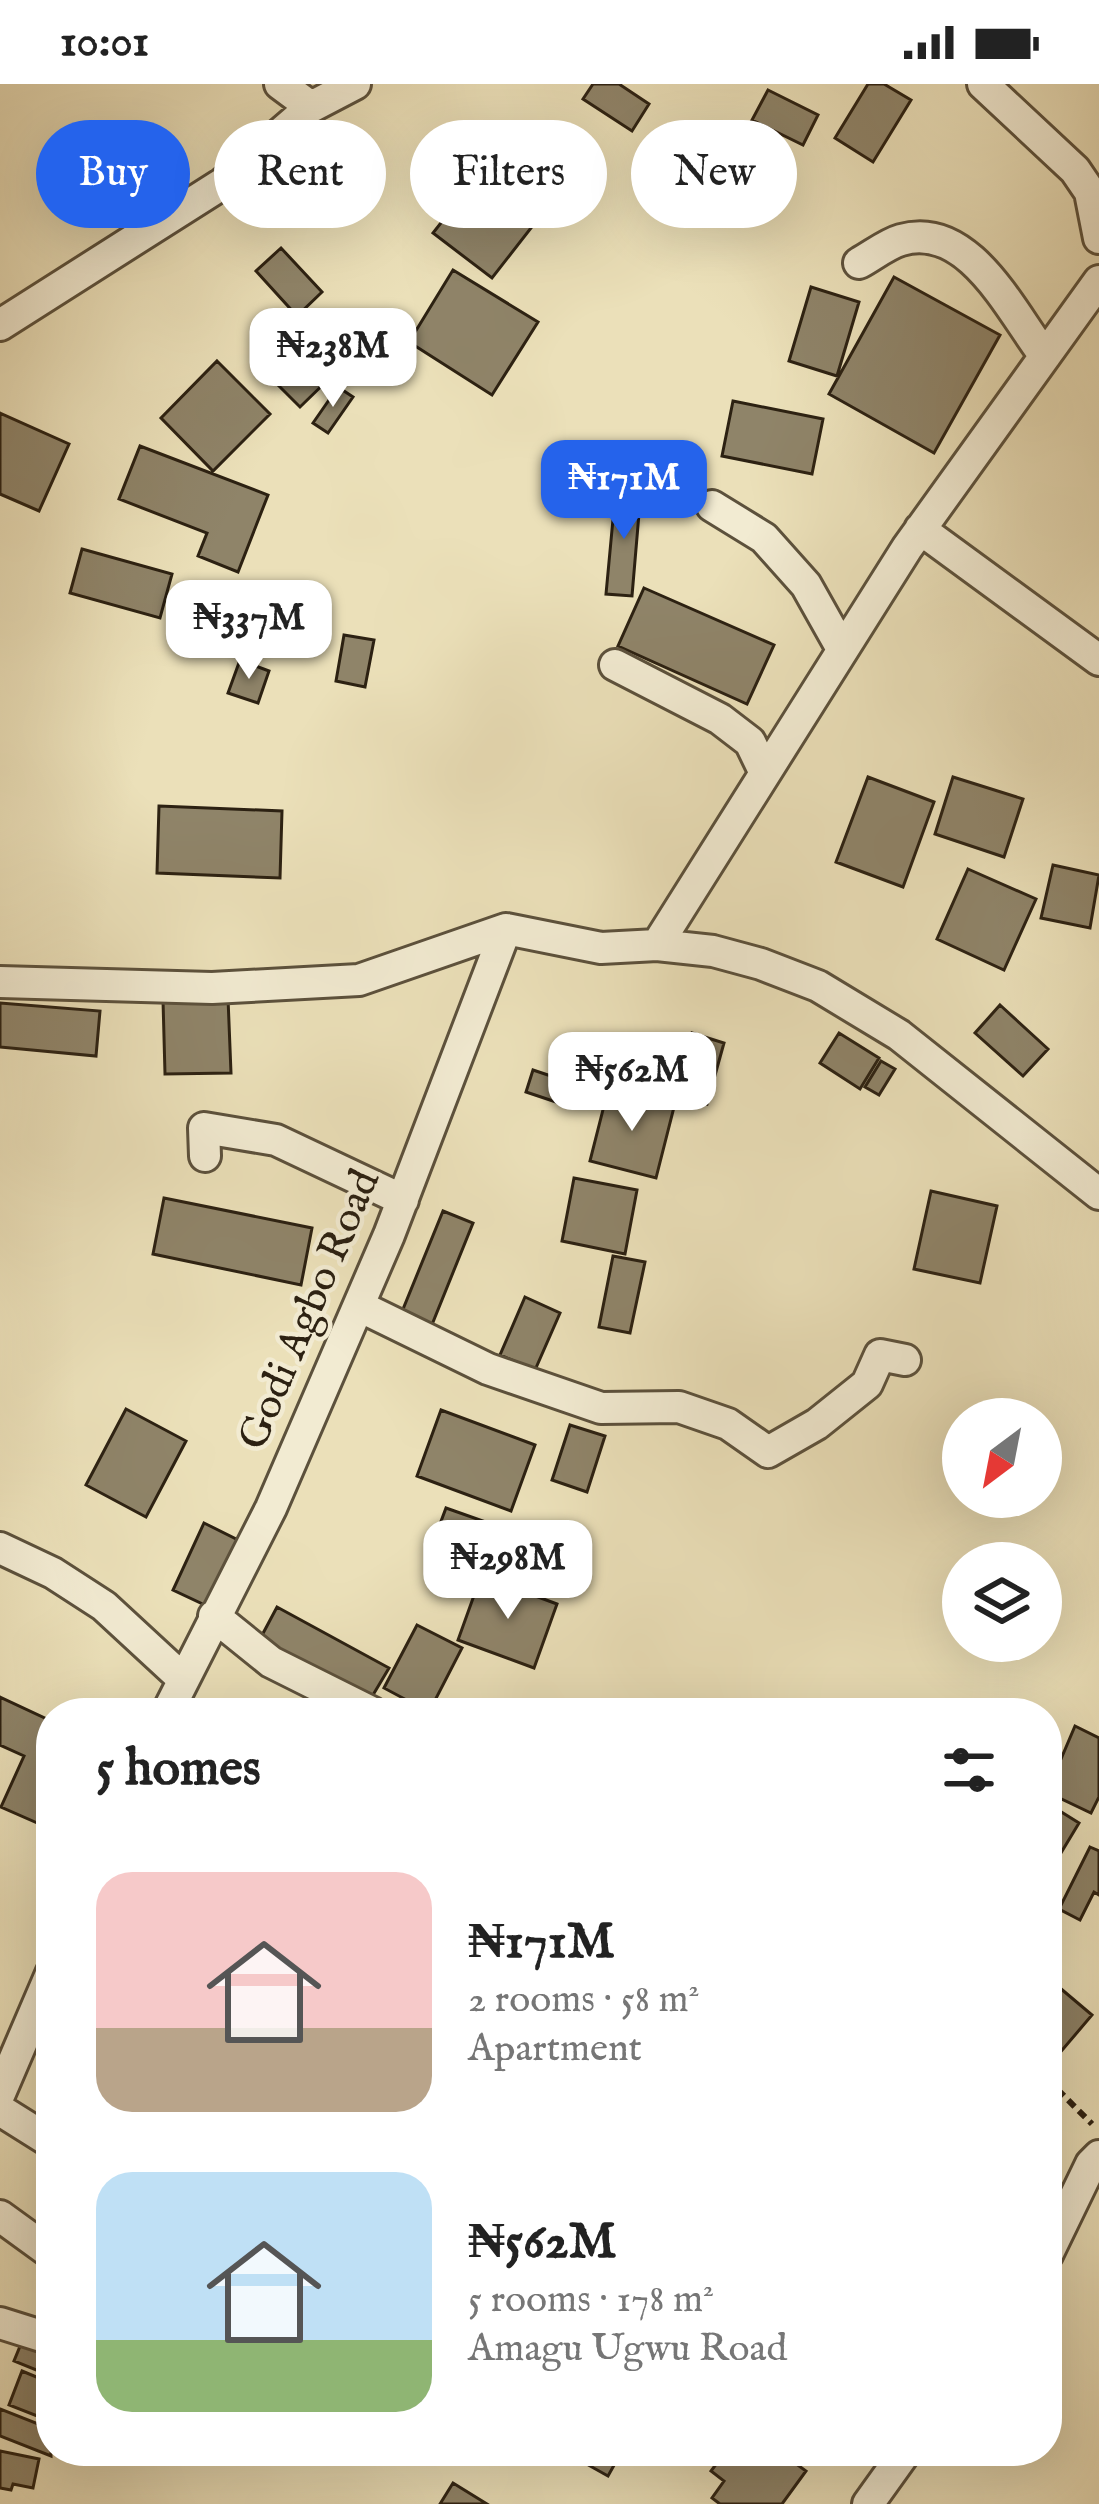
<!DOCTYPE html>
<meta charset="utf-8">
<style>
:root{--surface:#fff;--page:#f2f2f2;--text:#222;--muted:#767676;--accent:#2563eb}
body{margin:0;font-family:"IM FELL English",serif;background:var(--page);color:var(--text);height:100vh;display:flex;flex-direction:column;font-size:45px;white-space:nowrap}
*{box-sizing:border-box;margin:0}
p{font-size:39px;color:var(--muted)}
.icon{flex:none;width:66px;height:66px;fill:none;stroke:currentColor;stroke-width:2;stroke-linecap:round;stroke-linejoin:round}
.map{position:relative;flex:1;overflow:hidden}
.drawer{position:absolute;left:36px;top:1614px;width:1026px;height:768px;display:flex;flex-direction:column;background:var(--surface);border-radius:48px;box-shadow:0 12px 48px #0002}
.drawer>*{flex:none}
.guide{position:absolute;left:36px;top:36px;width:1029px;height:108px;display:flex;gap:24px}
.needle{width:78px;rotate:212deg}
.fabs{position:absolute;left:942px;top:1314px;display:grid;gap:24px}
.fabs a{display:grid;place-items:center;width:120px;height:120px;border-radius:50%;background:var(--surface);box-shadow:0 12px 48px #0002;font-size:60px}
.price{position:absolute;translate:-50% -102px;padding:0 27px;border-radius:24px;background:#fff;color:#222;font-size:39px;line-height:78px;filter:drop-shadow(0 3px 6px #0008)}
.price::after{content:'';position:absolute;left:50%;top:72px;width:36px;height:27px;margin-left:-18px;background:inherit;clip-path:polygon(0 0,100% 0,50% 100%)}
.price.on{background:var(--accent);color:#fff}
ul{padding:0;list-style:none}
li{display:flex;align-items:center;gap:36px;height:300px;padding:0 60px}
li span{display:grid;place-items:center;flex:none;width:336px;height:240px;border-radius:36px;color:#555}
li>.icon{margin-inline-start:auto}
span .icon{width:144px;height:144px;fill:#fffc;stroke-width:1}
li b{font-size:51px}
h2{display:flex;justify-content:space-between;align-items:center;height:144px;padding:0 60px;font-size:51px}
.chip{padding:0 42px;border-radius:54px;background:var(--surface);box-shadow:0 12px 48px #0002;font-size:42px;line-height:108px}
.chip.on{background:var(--accent);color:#fff}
.status{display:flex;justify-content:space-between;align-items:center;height:84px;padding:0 60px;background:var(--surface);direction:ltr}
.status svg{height:33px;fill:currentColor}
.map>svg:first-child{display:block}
</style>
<div class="status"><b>10:01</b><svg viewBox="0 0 49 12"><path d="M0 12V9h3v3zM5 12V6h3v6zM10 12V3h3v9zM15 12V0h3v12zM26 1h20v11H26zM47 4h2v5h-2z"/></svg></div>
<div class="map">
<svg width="1099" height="2420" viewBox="0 0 1099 2420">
<rect width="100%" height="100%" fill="#ebe0b9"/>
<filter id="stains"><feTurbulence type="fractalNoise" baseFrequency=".00167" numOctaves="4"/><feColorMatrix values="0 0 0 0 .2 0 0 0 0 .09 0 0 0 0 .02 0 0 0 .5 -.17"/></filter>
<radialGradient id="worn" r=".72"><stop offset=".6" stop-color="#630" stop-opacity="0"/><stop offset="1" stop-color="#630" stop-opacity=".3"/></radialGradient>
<!-- building -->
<path fill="#8f8469" stroke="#2c2112" stroke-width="3" d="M 593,0 L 619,0 L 649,20 L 632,47 L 583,15 Z
M 868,0 L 884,0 L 911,16 L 873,78 L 835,54 Z
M 768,6 L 818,31 L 803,61 L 752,36 Z
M 480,89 L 538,135 L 492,194 L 433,149 Z
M 281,164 L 322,208 L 297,232 L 256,187 Z
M 453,186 L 538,238 L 492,311 L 409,258 Z
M 894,193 L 1000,251 L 934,369 L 829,310 Z
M 811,203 L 859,218 L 837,292 L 789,277 Z
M 300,245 L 339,285 L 300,323 L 261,284 Z
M 217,277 L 270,330 L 213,387 L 161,334 Z
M 338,303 L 353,313 L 328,349 L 313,339 Z
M 733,317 L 823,335 L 812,390 L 722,372 Z
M 0,329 L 69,360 L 39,427 L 0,410 Z
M 140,362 L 268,411 L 238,488 L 198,472 L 207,449 L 119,415 Z
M 616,403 L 641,406 L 632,512 L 606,510 Z
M 82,465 L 172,490 L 160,534 L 70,509 Z
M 189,501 L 233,512 L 223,552 L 179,541 Z
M 644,504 L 774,561 L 747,620 L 618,562 Z
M 344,551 L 374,556 L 365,603 L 336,597 Z
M 240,576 L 269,587 L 258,619 L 228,609 Z
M 868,693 L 934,718 L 903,803 L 836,778 Z
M 953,693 L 1023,715 L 1004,773 L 935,750 Z
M 159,722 L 282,727 L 280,794 L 157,789 Z
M 1053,781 L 1099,791 L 1090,844 L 1041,834 Z
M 968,785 L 1036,815 L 1004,886 L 937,855 Z
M 228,914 L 231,989 L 165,990 L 163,916 Z
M 0,919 L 100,927 L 96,972 L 0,963 Z
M 1000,921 L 1048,965 L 1023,992 L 975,949 Z
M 692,949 L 724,959 L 707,1020 L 674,1010 Z
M 839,949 L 879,974 L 860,1005 L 820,979 Z
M 881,977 L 895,985 L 879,1011 L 865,1003 Z
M 533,986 L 572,999 L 565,1021 L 526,1008 Z
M 608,1006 L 674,1023 L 656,1094 L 590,1077 Z
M 574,1094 L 637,1106 L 625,1170 L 562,1157 Z
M 931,1107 L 997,1122 L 980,1199 L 914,1185 Z
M 164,1114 L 312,1144 L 301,1201 L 153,1170 Z
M 443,1127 L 473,1139 L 429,1248 L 399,1235 Z
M 613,1172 L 645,1178 L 630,1249 L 599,1243 Z
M 525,1213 L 560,1229 L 535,1286 L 500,1271 Z
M 126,1325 L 186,1357 L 146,1433 L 86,1401 Z
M 441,1326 L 535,1361 L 511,1427 L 417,1392 Z
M 570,1341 L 605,1352 L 587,1408 L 552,1396 Z
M 446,1424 L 514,1448 L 499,1488 L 431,1464 Z
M 204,1439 L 238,1456 L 207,1522 L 173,1506 Z
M 481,1492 L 557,1520 L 534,1584 L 458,1556 Z
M 277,1523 L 389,1584 L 370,1616 L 260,1555 Z
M 417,1541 L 462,1564 L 429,1628 L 384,1604 Z
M 0,1613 L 51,1637 L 51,1745 L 1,1723 L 24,1672 L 0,1661 Z
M 1075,1642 L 1099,1654 L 1099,1713 L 1091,1729 L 1047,1708 Z
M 1047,1719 L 1079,1739 L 1047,1792 Z
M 1090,1763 L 1099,1767 L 1099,1811 L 1094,1808 L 1080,1836 L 1059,1825 Z
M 1047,1893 L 1092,1931 L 1058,1971 L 1047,1962 Z
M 23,2255 L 51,2266 L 51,2292 L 14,2277 Z
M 22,2287 L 51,2299 L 50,2337 L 9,2321 Z
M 0,2325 L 51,2345 L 51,2372 L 0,2352 Z
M 0,2367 L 39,2375 L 33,2404 L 13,2400 L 11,2406 L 0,2404 Z
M 577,2367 L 622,2367 L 608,2392 L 574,2373 Z
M 726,2367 L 786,2367 L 784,2371 L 806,2387 L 782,2420 L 720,2420 L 712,2414 L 724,2397 L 711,2387 Z
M 453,2399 L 487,2420 L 440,2420 Z"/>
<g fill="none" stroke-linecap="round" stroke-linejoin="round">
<defs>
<path id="street" d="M 280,0 L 311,23
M 983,0 L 1075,86 L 1090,108 L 1099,154
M 859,179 C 872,172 887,160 901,156 C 969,136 1011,228 1045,272
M 0,241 L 222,100 L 311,23 L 355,0
M 712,422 L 764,454 L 806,501 L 842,565
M 920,445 L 1099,576
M 615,581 L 720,635 L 750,658 L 764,687
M 657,861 L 907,464 L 1099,197
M 0,898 L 212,904 L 359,896 L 506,845 L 601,864 L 657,861 L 713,867 L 761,880 L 818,902 L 899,951 L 1099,1110
M 205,1072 L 204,1044 L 276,1056 L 403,1116
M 359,1222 L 488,1285 L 601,1324 L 679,1323 L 728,1340 L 768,1368 L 817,1340 L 867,1300 L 880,1271 L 905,1276
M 0,1464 L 53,1489 L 104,1522 L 183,1595
M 214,1532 L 271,1578 L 373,1629
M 167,1629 L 271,1424 L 389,1151 L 506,845
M 0,2009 L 51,1890
M 0,2026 L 51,2058
M 0,2132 L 51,2169
M 1047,2171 L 1091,2080 L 1099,2072
M 0,2239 L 51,2255
M 868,2420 L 906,2367"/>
</defs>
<!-- street casing -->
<use href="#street" stroke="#5c513c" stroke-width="36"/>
<!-- path -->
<path stroke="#2c2112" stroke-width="6" stroke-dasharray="9 6" stroke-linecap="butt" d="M 1047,1995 L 1092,2040"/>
<!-- street -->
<use href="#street" stroke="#f2ebd2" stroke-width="30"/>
</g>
<g text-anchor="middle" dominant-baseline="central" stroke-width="9" stroke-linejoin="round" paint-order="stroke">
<!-- street labels -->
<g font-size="42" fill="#2c2112" stroke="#f2ebd2">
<text transform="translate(310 1226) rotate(-67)">Godi Agbo Road</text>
</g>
</g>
<rect width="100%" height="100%" filter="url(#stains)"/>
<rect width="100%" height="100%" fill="url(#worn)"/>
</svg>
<div class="fabs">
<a><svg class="needle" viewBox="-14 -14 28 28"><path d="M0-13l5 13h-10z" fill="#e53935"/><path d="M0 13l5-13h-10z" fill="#767676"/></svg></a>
<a><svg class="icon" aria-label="layers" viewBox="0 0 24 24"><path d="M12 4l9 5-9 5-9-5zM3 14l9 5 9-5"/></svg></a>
</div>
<b class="price" style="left:333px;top:326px">₦238M</b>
<b class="price on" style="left:624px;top:458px">₦171M</b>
<b class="price" style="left:249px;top:598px">₦337M</b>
<b class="price" style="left:632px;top:1050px">₦562M</b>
<b class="price" style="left:508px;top:1538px">₦298M</b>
<div class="guide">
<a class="chip on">Buy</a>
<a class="chip">Rent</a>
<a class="chip">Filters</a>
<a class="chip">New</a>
</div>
<section class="drawer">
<h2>5 homes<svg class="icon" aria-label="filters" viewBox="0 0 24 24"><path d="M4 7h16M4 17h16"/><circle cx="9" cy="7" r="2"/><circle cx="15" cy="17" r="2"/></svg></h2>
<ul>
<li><span style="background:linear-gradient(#f6c9c9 65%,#b9a48a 0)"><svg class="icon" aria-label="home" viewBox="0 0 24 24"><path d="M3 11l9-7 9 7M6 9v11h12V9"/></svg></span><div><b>₦171M</b><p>2 rooms · 58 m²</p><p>Apartment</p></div></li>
<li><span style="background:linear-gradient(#bfe0f5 70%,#8fb573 0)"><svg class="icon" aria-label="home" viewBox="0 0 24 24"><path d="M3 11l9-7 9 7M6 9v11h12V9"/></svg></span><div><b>₦562M</b><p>5 rooms · 178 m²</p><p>Amagu Ugwu Road</p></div></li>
</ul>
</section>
</div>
